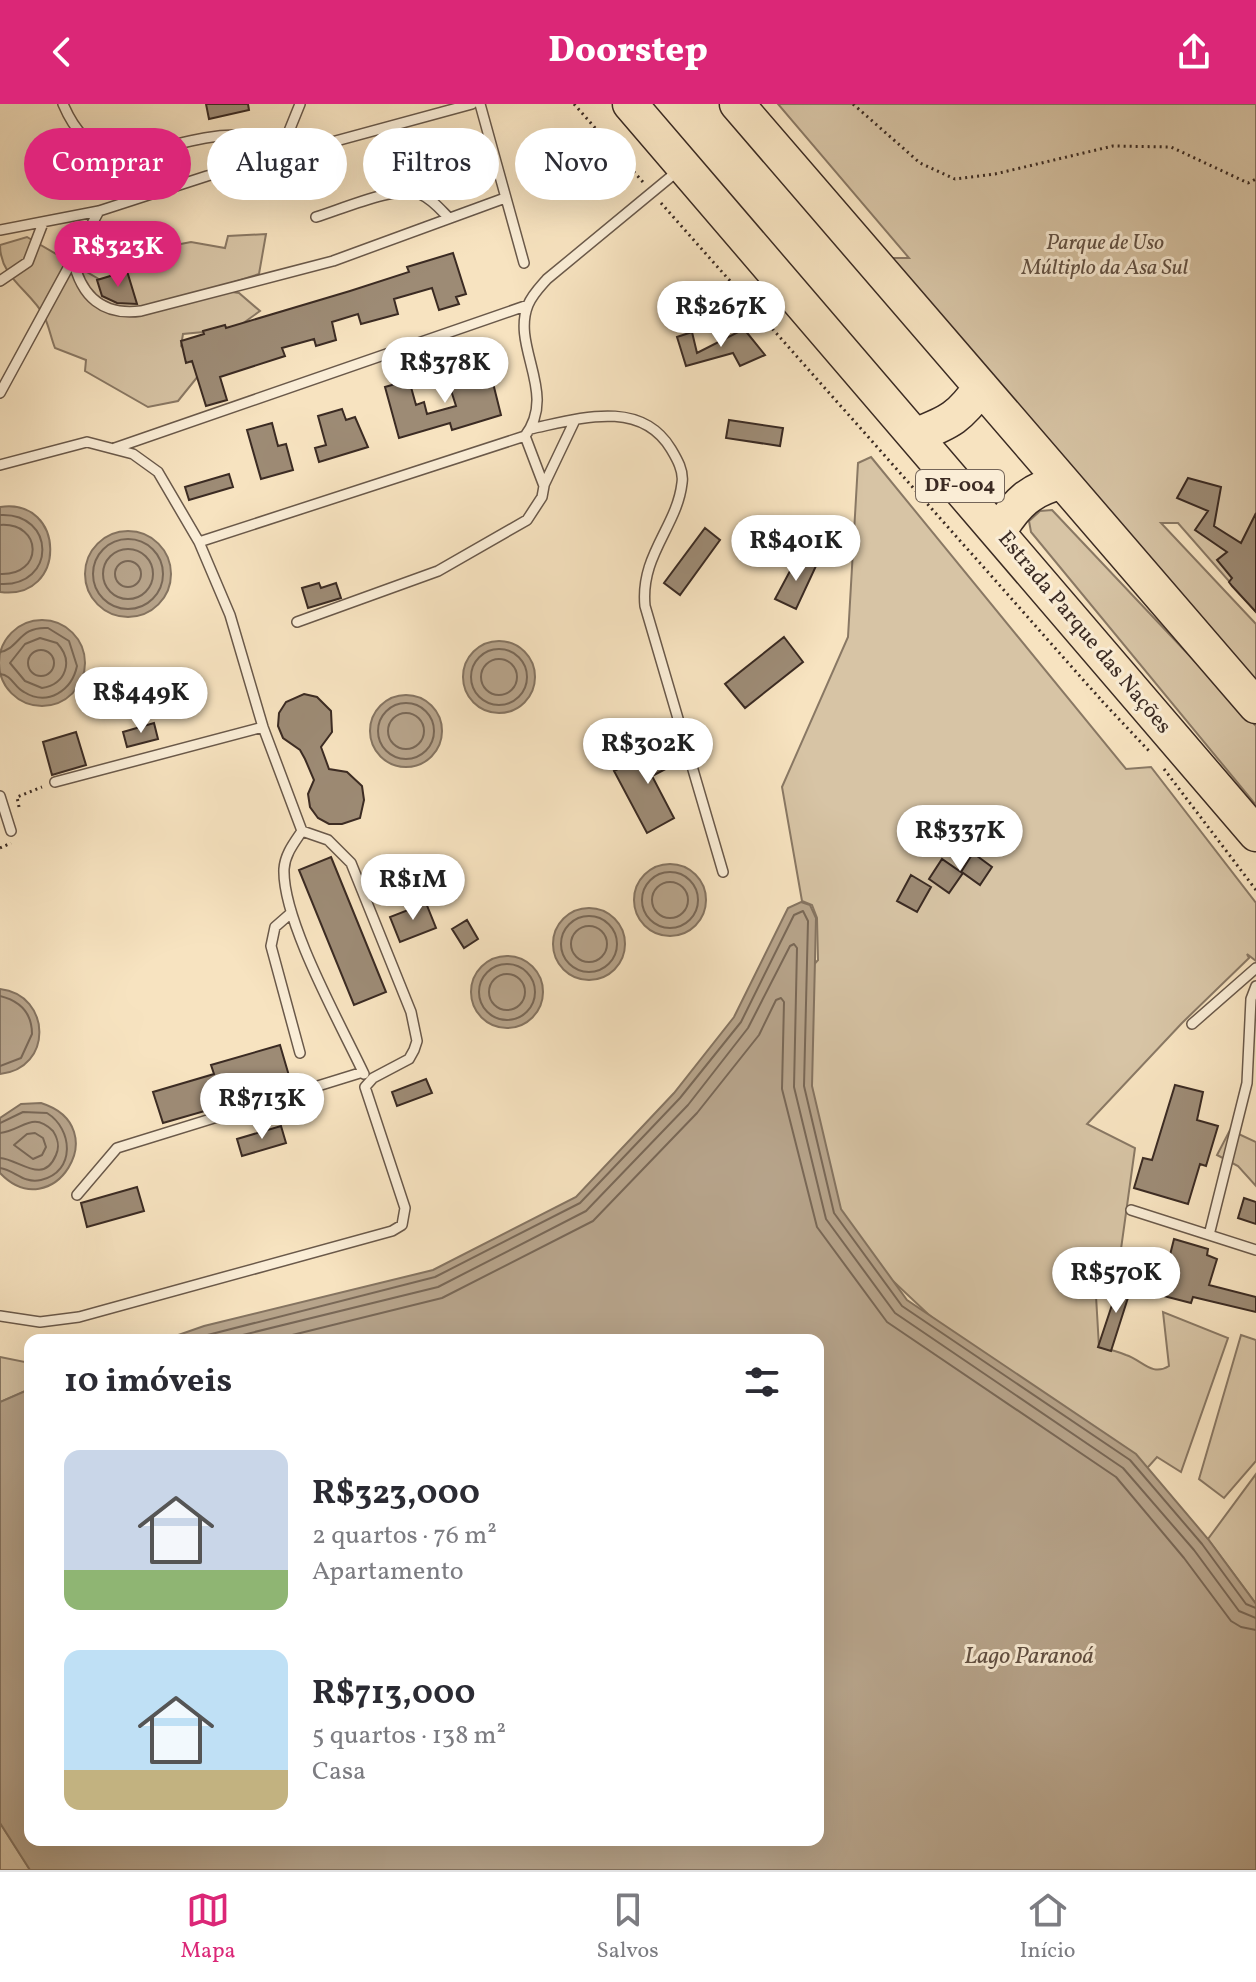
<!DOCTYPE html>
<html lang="pt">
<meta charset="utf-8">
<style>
:root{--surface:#fff;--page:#f2f2f3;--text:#2b2b33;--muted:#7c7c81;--line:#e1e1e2;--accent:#db2777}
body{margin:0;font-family:Vollkorn,serif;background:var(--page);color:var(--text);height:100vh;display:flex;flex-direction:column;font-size:30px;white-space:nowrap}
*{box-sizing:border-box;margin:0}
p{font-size:26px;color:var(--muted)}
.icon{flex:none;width:44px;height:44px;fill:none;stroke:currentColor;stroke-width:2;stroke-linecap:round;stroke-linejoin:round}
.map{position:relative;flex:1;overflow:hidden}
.details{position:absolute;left:24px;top:1230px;width:800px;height:512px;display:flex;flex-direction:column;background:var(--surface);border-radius:16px;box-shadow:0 8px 32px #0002}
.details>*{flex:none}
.hud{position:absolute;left:24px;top:24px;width:800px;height:72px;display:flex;gap:16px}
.price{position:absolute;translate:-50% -68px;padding:0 18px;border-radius:28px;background:#fff;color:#222;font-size:26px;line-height:52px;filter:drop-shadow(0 2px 4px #0008)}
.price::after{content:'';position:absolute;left:50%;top:48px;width:24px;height:18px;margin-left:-12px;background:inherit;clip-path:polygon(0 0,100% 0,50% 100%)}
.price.current{background:var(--accent);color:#fff}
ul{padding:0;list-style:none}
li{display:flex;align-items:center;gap:24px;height:200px;padding:0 40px}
li span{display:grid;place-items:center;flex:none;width:224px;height:160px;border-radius:16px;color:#555}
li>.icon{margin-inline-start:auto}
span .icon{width:96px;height:96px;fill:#fffc;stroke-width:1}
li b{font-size:34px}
h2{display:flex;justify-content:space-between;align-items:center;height:96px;padding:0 40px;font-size:34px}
.tag{padding:0 28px;border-radius:36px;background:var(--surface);box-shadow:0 8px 32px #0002;font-size:28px;line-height:72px}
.tag.current{background:var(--accent);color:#fff}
header{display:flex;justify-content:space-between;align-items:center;height:104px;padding:0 40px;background:var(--accent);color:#fff;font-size:36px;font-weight:800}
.tabs{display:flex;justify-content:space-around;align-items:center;height:112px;border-top:2px solid var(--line);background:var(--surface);font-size:22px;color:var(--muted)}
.tabs a{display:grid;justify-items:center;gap:4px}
.tabs .current{color:var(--accent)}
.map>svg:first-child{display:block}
</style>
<header><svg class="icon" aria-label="back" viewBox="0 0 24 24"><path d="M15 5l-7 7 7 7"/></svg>Doorstep<svg class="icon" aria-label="share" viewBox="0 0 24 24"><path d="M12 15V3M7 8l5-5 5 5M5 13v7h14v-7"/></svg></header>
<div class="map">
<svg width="1256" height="1766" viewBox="0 0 1256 1766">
<rect width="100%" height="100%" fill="#f7e3c0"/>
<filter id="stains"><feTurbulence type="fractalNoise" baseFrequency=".0025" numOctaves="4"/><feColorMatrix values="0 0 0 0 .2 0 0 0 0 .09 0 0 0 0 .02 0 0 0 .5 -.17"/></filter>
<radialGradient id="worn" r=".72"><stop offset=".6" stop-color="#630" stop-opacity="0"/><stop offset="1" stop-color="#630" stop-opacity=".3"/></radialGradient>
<!-- green -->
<path fill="#d7c4a5" stroke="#897864" stroke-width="2" d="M 778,0 L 1256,0 L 1256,508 L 1178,419 L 1161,419 L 1256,520 L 1256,586 L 892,154 L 909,154 Z
M 139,122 L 149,146 L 191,138 L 225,144 L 228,132 L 266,130 L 259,170 L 212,185 L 239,189 L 260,207 L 235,225 L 183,230 L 181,242 L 203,266 L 178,297 L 148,303 L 85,267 L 86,256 L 55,244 C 51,234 49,222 44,212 C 31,187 0,174 0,141 L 27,133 L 104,178 L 125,158 L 114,129 Z
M 871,353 L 1126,665 L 1151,663 L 1256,799 L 1256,857 L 1247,850 L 1249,854 L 1182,919 L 1087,1020 L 1135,1044 L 1121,1145 L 1139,1176 L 1122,1187 L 1101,1178 L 1096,1192 L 1099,1243 C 1108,1245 1117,1247 1126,1251 C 1142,1256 1152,1273 1169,1262 L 1163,1208 L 1228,1234 L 1181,1368 L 1157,1353 L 1132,1381 L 928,1210 L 893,1177 L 540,1161 L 818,856 L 817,814 L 812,801 L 802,797 L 782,683 L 848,533 L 858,359 Z
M 1052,406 L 1256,622 L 1256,701 L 1031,428 L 1029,417 L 1040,407 Z
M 1230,1026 L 1256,1038 L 1256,1082 L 1238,1062 L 1217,1051 Z
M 1241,1231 L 1256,1236 L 1256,1357 L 1224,1394 L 1199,1375 Z
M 0,1253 L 30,1259 L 30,1285 L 0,1298 Z
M 1256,1370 L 1256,1500 L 1208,1435 Z
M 0,1719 L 30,1766 L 0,1766 Z"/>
<!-- water -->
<path fill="#b7a48b" stroke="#857461" stroke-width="2" d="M 0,403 C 66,393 68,497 0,488 Z
M85 470a43 43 0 1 1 86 0a43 43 0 1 1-86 0Z
M-1 559a43 43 0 1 1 86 0a43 43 0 1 1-86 0Z
M463 573a36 36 0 1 1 72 0a36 36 0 1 1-72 0Z
M370 627a36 36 0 1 1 72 0a36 36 0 1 1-72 0Z
M634 796a36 36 0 1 1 72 0a36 36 0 1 1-72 0Z
M 801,798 L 810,801 L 816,814 L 812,982 L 841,1105 L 907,1196 L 1136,1350 L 1208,1435 L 1256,1500 L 1256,1766 L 30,1766 L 0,1719 L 0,1298 L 30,1285 L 30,1736 L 818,1736 L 818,1236 L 164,1236 L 204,1222 L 433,1166 L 576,1093 L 674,989 L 734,913 L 788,804 Z
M553 840a36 36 0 1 1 72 0a36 36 0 1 1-72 0Z
M471 888a36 36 0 1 1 72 0a36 36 0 1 1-72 0Z
M 0,885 C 52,891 53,965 0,970 Z
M 41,999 C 117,1023 52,1124 0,1069 L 0,1014 L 21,1000 Z"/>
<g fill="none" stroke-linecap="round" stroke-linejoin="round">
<!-- shore -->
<path stroke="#796857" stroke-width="2" d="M 0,411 C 56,408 57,483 0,480
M 0,421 C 43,418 44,472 0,470
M93 470a35 35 0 1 1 70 0a35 35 0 1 1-70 0Z
M103 470a25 25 0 1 1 50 0a25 25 0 1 1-50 0Z
M115 470a13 13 0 1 1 26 0a13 13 0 1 1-26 0Z
M 40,534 L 57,539 C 74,557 66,580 42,584 L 25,577 L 10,559 L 25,540 Z
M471 573a28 28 0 1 1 56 0a28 28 0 1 1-56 0Z
M28 559a13 13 0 1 1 26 0a13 13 0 1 1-26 0Z
M 0,548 C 19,545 19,522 48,524 L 69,537 L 77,562 C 72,586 48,603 24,588 C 14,583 12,571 0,570
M481 573a18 18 0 1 1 36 0a18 18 0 1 1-36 0Z
M378 627a28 28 0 1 1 56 0a28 28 0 1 1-56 0Z
M388 627a18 18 0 1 1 36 0a18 18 0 1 1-36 0Z
M642 796a28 28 0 1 1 56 0a28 28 0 1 1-56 0Z
M652 796a18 18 0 1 1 36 0a18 18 0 1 1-36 0Z
M561 840a28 28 0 1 1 56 0a28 28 0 1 1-56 0Z
M571 840a18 18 0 1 1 36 0a18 18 0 1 1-36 0Z
M479 888a28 28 0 1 1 56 0a28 28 0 1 1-56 0Z
M489 888a18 18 0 1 1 36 0a18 18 0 1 1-36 0Z
M 0,892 C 20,897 32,909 32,930 L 21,954 L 0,962
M 0,1019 L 23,1008 L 47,1009 C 73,1025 76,1068 41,1076 C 23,1080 15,1066 0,1064
M 0,1029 C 22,1027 32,1006 53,1027 C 58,1035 60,1042 56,1051 C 43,1082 19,1055 0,1054
M 35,1029 L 43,1034 L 46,1043 L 42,1051 L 33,1055 L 14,1041 L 27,1030 Z
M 188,1236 L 435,1173 L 580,1099 L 680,994 L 741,918 L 794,811 L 803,807 L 808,817 L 804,982 L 834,1109 L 902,1202 L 1130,1356 L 1202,1440 L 1246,1500 L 1256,1504
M 222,1236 L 438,1183 L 586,1107 L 688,1001 L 748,924 L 790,842 L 794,840 L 797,844 L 794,983 L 826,1115 L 895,1209 L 1123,1364 L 1194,1446 L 1239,1507 L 1256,1514
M 272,1236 L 442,1194 L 593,1117 L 697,1009 L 759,931 L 776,896 L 781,894 L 784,898 L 782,985 L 817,1123 L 887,1218 L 1116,1373 L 1184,1454 L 1231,1517 L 1241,1523 L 1256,1526"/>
</g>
<!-- building -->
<path fill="#9d8b75" stroke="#3b2b23" stroke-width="2" d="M 206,0 L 248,0 L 249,6 L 209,15 Z
M 453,149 L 466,190 L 456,193 L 459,200 L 439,206 L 432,184 L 394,195 L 398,210 L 361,220 L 358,210 L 332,218 L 336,236 L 316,242 L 314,235 L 282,244 L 285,252 L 220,273 L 227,296 L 206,302 L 192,257 L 186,259 L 181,237 L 204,230 L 203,227 L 225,221 L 226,224 L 350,187 L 409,168 L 407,163 Z
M 127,167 L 137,200 L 117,199 L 102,192 L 97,176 Z
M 744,225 L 765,251 L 740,262 L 733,249 L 686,262 L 677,233 L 692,228 L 697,249 Z
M 482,264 L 485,273 L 491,271 L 501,311 L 452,326 L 450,319 L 399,334 L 385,283 L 409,276 L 416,301 L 424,298 L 427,310 L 456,302 L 449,280 L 458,277 L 456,271 Z
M 342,305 L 346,316 L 355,313 L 368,343 L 319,358 L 315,344 L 326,341 L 318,312 Z
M 729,316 L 783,324 L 780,342 L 726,334 Z
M 272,319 L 278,342 L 286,340 L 293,366 L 261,375 L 247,326 Z
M 229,370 L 233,383 L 189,396 L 185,383 Z
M 1188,374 L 1221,383 L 1214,422 L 1241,439 L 1256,409 L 1256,508 L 1232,482 L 1229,478 L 1232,474 L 1217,456 L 1227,448 L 1195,426 L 1208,407 L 1177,394 Z
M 705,424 L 720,436 L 680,491 L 664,479 Z
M 798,452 L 816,462 L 796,505 L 775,495 Z
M 319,479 L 321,484 L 336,479 L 341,494 L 308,504 L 302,484 Z
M 784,533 L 803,558 L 745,604 L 725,580 Z
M 304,590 L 317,593 L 331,607 L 332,628 L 321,643 L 329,665 L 347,668 L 362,682 L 364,696 L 360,714 L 342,720 L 329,720 L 318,714 L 310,703 L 308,690 L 314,676 L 305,655 L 300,646 L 283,634 L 278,622 L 279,609 L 286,598 Z
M 154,619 L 158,635 L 127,643 L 123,628 Z
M 76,628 L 86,661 L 52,671 L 43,638 Z
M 669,639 L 679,658 L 652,672 L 674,714 L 647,729 L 614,667 Z
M 973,749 L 992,763 L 980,781 L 963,769 L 949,789 L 929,775 L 942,755 L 961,768 Z
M 331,753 L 386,888 L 354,901 L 299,766 Z
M 911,771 L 931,783 L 917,808 L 897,797 Z
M 426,799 L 436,824 L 400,838 L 390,813 Z
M 467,816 L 478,835 L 464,844 L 452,825 Z
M 280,941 L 292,982 L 163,1019 L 153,988 L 214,970 L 211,961 Z
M 426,975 L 432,989 L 397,1002 L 392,988 Z
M 1175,981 L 1203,988 L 1197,1016 L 1218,1022 L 1206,1062 L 1200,1060 L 1188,1100 L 1134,1084 L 1143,1054 L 1152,1056 Z
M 281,1022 L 286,1039 L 242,1052 L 237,1035 Z
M 137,1083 L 144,1107 L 87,1123 L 81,1099 Z
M 1244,1094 L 1256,1098 L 1256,1120 L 1238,1114 Z
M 1174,1135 L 1208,1145 L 1207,1151 L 1217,1155 L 1209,1181 L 1256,1193 L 1256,1208 L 1193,1193 L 1191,1199 L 1160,1191 Z
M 1121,1174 L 1133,1178 L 1111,1247 L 1098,1243 Z"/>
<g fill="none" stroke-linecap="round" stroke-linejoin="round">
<defs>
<path id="lane" d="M 63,0 C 95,75 143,45 205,34 C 231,29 259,31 285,37 L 291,49
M 480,0 L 524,159
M 285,37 L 300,0
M 316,113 C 340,106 398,80 420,90 C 432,95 440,105 449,114
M 0,126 L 99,107 L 207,72 L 472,0
M 73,155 C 81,193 103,212 141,207 L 333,157 L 505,94
M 0,177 L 28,158 L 43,119
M 0,289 L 99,107
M 530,325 C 578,315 640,294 671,345 C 677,355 684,367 682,379 C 677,423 640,451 645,502 L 723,768
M 115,344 L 528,201
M 0,361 L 87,338 L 133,350 L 158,368 L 199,438
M 544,381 L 575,316
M 297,518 L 438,467 L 527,416 L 542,393 L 544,382 L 525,332
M 55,678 L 263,623
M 0,692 L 11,727
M 302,727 C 294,739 285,750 284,765 C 282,816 341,921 364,970
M 291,809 L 275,823 L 271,842 L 300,949
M 1192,920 L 1256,864
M 77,1091 L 117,1044 L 363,968
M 1131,1106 L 1256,1146
M 1209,1131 L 1247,979 L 1251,895 L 1256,882
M 0,1212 L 40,1218 L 79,1213 L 392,1127 L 402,1121 L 405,1104 L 365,983 L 373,974 L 409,955 L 414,946 L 417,937 L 411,908 L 351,759 L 328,736 L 302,727 L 263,623 L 230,511 L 199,438 L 525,332 C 558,289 511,243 528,201 C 532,191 540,183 547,175 L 679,66"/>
<path id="highway" d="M 630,0 L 1256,730
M 737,0 L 1256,602
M 917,331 C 950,318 960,313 981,283
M 999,427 C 1016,400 1030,385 1062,378"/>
</defs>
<!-- lane casing -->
<use href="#lane" stroke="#6a594a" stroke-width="12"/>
<!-- highway casing -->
<use href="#highway" stroke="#3b2b23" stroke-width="37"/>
<!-- path -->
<path stroke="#3b2b23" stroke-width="3" stroke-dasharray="2 4" stroke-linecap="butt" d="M 574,0 L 643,78
M 853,0 L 920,59 L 955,75 L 995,70 L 1113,42 L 1171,43 L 1248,79 L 1256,75
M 661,99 L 1102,597
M 1102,597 L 1149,647
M 1164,665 L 1256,786
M 19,703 L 17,693 L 42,683
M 0,744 L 11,739"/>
<!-- lane -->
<use href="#lane" stroke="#faedd6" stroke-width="9"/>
<!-- highway -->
<use href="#highway" stroke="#f7e3c0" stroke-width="34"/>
</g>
<g text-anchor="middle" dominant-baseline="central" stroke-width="6" stroke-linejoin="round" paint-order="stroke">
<!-- shield labels -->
<rect fill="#faedd6" stroke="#746559" stroke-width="2" x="916" y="366" width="88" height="32" rx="6"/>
<g font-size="20" font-weight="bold" fill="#3b2b23">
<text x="960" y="382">DF-004</text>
</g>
<!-- park labels -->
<g font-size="22" font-style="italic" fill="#625144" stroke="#faedd6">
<text x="1105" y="139">Parque de Uso<tspan x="1105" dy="25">Múltiplo da Asa Sul</tspan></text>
</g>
<!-- street labels -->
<g font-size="22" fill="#3b2b23" stroke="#faedd6">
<text transform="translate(1084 529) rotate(50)">Estrada Parque das Nações</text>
</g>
<!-- water labels -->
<g font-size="24" font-style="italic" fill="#604f42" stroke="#faedd6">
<text x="1029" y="1553">Lago Paranoá</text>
</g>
</g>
<rect width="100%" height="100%" filter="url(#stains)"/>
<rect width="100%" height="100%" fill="url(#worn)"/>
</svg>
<b class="price current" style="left:118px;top:185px">R$323K</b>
<b class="price" style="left:721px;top:245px">R$267K</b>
<b class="price" style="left:445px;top:301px">R$378K</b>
<b class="price" style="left:796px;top:479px">R$401K</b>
<b class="price" style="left:141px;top:631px">R$449K</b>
<b class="price" style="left:648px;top:682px">R$302K</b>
<b class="price" style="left:960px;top:769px">R$337K</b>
<b class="price" style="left:413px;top:818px">R$1M</b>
<b class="price" style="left:262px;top:1037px">R$713K</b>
<b class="price" style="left:1116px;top:1211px">R$570K</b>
<div class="hud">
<a class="tag current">Comprar</a>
<a class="tag">Alugar</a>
<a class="tag">Filtros</a>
<a class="tag">Novo</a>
</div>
<section class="details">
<h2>10 imóveis<svg class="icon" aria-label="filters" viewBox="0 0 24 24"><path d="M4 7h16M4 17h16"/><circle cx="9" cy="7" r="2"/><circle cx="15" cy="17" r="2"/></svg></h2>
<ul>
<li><span style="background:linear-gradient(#c9d6e8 75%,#8fb573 0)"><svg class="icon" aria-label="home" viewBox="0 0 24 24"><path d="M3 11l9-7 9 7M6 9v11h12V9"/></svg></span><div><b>R$323,000</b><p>2 quartos · 76 m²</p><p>Apartamento</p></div></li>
<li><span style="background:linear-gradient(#bfe0f5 75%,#c2b280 0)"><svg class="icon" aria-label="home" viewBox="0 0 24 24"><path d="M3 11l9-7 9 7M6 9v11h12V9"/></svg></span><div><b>R$713,000</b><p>5 quartos · 138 m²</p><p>Casa</p></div></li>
</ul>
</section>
</div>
<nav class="tabs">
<a class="current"><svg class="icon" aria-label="map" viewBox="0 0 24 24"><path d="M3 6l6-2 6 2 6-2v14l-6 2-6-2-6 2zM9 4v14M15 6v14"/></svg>Mapa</a>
<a><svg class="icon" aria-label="saved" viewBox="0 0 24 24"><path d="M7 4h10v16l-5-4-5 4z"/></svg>Salvos</a>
<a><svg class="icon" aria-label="home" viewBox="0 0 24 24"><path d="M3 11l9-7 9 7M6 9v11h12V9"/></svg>Início</a>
</nav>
